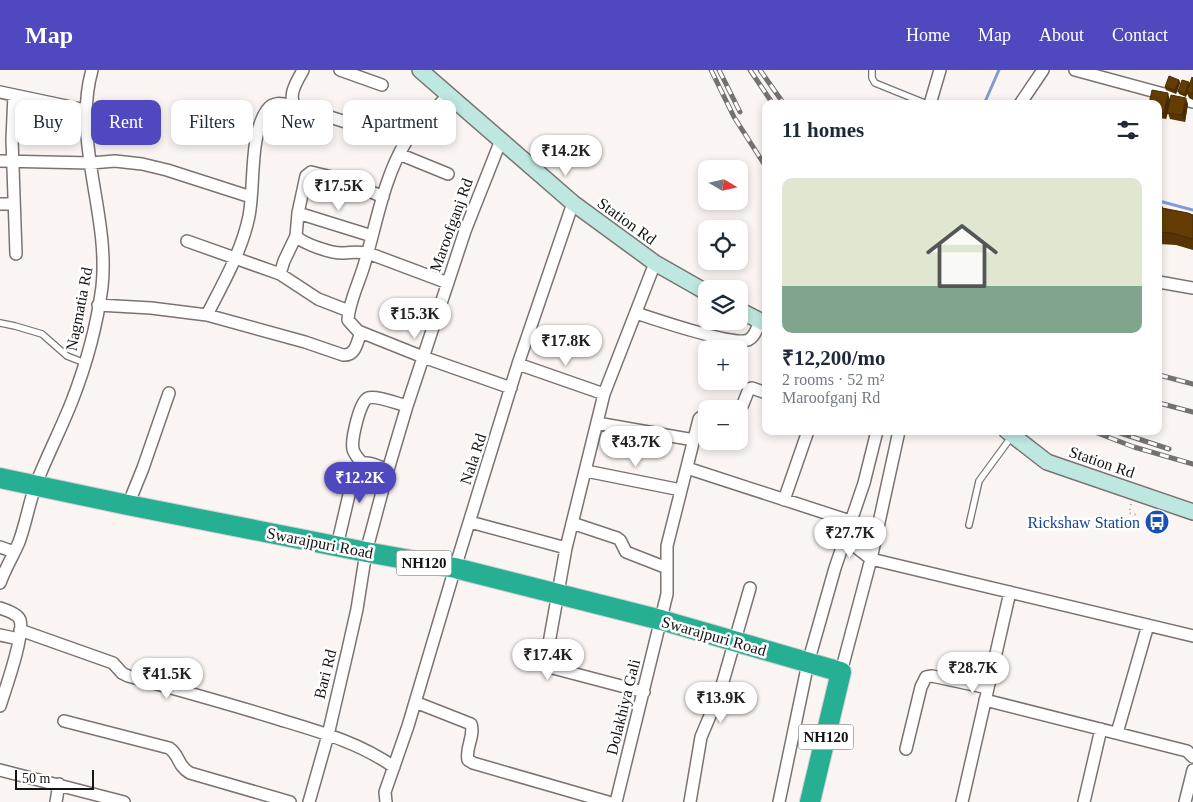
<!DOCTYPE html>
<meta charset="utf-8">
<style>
:root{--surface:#fff;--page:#f2f2f3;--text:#1f2937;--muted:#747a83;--accent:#5048bf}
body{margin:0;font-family:Georgia,serif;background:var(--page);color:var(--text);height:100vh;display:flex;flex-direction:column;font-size:19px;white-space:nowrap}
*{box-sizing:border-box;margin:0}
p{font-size:16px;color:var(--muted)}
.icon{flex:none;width:28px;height:28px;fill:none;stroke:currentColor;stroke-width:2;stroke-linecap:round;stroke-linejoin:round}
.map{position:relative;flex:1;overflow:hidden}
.side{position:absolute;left:762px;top:30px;width:400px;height:335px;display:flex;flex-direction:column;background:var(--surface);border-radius:10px;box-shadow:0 2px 8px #0003}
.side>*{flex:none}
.top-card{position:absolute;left:15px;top:30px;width:475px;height:45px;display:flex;gap:10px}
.needle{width:32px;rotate:99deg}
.tools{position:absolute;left:698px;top:90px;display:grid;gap:10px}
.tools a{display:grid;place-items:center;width:50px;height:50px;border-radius:10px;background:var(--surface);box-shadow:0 2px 8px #0003;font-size:25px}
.scale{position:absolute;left:15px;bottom:12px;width:79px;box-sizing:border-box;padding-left:5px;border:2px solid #151313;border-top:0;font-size:14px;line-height:18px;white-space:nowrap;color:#151313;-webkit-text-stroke:4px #fff;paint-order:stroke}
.price{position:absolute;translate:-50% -42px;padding:0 11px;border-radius:18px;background:#fff;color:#222;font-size:16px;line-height:32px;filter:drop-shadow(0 1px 2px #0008)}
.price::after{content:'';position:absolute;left:50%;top:30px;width:15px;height:11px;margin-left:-8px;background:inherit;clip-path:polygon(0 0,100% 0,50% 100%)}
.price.current{background:var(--accent);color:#fff}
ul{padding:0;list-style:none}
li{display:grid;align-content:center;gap:10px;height:265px;padding:0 20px}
li span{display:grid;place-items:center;height:155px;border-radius:10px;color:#555}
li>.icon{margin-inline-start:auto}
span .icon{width:90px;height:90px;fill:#fffc;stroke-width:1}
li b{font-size:21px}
h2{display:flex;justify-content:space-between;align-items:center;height:60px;padding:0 20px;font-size:21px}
.tag{padding:0 18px;border-radius:10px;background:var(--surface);box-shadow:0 2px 8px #0003;font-size:18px;line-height:45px}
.tag.current{background:var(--accent);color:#fff}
header{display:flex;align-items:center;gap:30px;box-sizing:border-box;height:70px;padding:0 25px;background:var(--accent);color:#fff}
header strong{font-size:24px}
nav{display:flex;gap:28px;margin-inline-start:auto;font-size:18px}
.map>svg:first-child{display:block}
</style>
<header>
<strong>Map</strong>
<nav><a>Home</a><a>Map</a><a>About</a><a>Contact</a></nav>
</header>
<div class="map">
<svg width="1193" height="732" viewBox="0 0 1193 732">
<rect width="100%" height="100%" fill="#faf5f3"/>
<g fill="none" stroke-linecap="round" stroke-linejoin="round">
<!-- stream -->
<path stroke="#809dd2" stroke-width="3" d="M 984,34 L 999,0
M 1159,131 L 1193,140"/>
<defs>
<path id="lane" d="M 872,0 L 872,8 L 875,13 L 927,34
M 0,253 L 15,256 L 42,264 L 67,286 L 85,293
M 969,455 L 979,411 L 1012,366"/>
<path id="street" d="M 303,0 C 298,10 287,25 295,36 L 406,71
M 340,0 L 382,15
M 1075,0 L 1193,32
M 0,22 L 85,40
M 14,25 L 12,69 L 16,184
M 449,25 C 434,40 419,53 407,70 C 384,106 377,152 365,192 C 360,211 349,231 348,250 L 358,261 L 423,287 L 511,318
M 930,34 L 940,0
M 1020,34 L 1043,0
M 399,84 L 448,104
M 0,91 L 91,93 L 115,91 L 142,94 L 167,100 L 251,127
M 383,127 L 344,110 L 311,102 L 306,106 L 298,143 L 296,166 C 303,174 333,184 344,183 C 353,182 359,182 368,183 L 448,213
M 0,134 L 14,134
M 298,143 L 372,166
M 187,171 L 280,204 L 318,229 L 349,241
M 280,204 L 284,191 L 296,166
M 1159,212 L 1193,218
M 98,235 L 151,238 L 207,245 L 305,272 L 343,285 C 356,286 357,272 361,262
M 636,243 C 654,249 733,276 748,270 C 755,267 757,258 760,251
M 207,245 C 223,213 242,181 249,146 C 255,115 249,66 267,40 C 274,30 284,34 295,36
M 518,294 L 604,324
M 739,344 L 749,319 L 752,318 L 766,323
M 597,353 L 694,370
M 361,392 C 358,388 354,384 353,379 C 351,370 360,330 368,328 C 376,325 398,334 407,336
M 687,398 L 850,451
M 586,401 L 681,420
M 784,430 L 808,361
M 128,435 L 143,398 L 169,323
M 470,452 L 566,478
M 572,453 L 617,468 L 620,470 L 626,482 L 667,498
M 844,468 L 871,489 L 899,361
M 337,476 L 355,399 C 362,387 377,396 388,400
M 0,477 L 14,482
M 0,513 C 5,499 13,486 19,472 C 26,453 29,433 36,414 C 47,386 61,359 72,331 C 86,295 97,255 102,217 C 110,145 72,71 92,0
M 0,538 C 6,540 18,544 20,550 C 25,565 5,620 0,636
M 20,560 L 113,593 L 122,603 L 128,606 C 179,620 230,634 281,650 C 321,662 360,673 394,697
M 0,565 L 19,569
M 841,602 L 871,489 L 1193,566
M 644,622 L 549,597 L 546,590 L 566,478 L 604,324 L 655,193
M 985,630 L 1187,681 L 1193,687
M 415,632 L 471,654 C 475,666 465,678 468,690 L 473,693 L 608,732
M 64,651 L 169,678 C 180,685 177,696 190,703 L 290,732
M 1117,663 L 1148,555
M 906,679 L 921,617 L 926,607 L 932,606 L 988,618
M 0,700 L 124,732
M 56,732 L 59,714
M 309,732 L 328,665 L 348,579 L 357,539 L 366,482 L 388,400 L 407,336 L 465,161 L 501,70
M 386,732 L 385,722 L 408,656 L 455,498 L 518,294 L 573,133
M 616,732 L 667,524 L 667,476 L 699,349 L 701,347 L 706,347
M 690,732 L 701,667 L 720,622 L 750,518
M 779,732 L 808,593 L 835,498 L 864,413 L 877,361
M 962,732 L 1010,522
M 1084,732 L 1101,659
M 1185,732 L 1193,700"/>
<path id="secondary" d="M 420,0 L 573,133 L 655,193 L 706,222
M 739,240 L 766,254
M 1007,361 L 1047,392 L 1193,442"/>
<path id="highway" d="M 0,408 L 128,435 L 366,482 L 455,498 L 661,550 L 841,602 L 810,732"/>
</defs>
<!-- lane casing -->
<use href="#lane" stroke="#797472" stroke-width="8"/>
<!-- street casing -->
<use href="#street" stroke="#797472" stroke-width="14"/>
<!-- secondary casing -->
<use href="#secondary" stroke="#797472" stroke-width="18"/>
<!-- highway casing -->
<use href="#highway" stroke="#d0d0d0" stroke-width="22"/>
<!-- path -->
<path stroke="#a7a3a2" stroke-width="2" stroke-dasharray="1 4" stroke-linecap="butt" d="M 1131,434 L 1129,443 L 1137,445"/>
<!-- lane -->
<use href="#lane" stroke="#fff" stroke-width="5.5"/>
<!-- street -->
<use href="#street" stroke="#fff" stroke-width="11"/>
<!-- secondary -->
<use href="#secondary" stroke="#bee7df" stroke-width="15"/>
<!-- highway -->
<use href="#highway" stroke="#27af93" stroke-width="20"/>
<defs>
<path id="rail" d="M 711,0 L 734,47 L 766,97
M 719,0 L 740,42
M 750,0 L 773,34
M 760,0 L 784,34
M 1159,305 L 1193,314
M 1159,333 L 1193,342
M 1092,361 L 1134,377 L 1193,394
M 1114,361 L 1169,379"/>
</defs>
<!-- rail casing -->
<use href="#rail" stroke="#747170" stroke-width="5"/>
<!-- rail -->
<use href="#rail" stroke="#fff" stroke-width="3" stroke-dasharray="9" stroke-linecap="butt"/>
</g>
<!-- wall -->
<path fill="#573403" d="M 1193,8 L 1193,30 L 1189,28 L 1187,23 L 1186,27 L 1179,24 L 1178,21 L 1189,12 L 1190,14 Z
M 1179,10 L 1180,13 L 1176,24 L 1166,20 L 1165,17 Z
M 1170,29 L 1188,34 L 1185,52 L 1170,49 L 1168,43 L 1166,49 L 1159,48 L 1159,34 Z
M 1159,136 L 1163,138 L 1193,145 L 1193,180 L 1176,175 L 1159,174 Z"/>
<!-- shaded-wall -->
<path fill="#472b03" d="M 1179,10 L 1180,13 L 1176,24 L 1175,20 Z
M 1189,12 L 1190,15 L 1187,22 L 1187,23 L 1186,27 L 1185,24 Z
M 1168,23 L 1170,30 L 1166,49 L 1164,43 Z
M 1186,28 L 1188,34 L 1185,52 L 1182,45 Z"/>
<!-- building -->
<path fill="#653d04" stroke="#472b03" d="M 1169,6 L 1179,10 L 1175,20 L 1165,17 Z
M 1192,7 L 1193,8 L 1193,24 L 1187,22 Z
M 1182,10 L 1189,12 L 1185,24 L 1178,21 Z
M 1152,20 L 1168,23 L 1164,43 L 1159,42 L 1159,34 L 1149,34 Z
M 1171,25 L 1186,28 L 1182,45 L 1167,43 Z
M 1159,136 L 1162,136 L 1162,138 L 1188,143 L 1193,145 L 1193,169 L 1171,163 L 1159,162 Z"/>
<!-- icons -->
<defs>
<symbol id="bus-disc" viewBox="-11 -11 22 22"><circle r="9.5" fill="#1a4fb4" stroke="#fff"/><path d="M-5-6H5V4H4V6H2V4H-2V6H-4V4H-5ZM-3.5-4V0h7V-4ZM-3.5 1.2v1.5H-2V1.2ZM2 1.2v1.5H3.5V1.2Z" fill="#fff"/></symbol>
</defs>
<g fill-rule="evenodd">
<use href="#bus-disc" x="1143" y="438" width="28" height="28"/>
</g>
<g text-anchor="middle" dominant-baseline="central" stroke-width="5" stroke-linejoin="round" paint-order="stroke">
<!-- shield labels -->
<g fill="#fff" stroke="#5b5a5a" stroke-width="1">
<rect x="396.5" y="480.5" width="55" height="25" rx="4"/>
<rect x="798.5" y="654.5" width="55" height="25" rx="4"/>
</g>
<g font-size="15" font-weight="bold" fill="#151313">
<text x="424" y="493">NH120</text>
<text x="826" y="667">NH120</text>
</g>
<!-- street labels -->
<g font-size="16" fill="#151313" stroke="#fff">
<text transform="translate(627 151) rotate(36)">Station Rd</text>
<text transform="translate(451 155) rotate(-70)">Maroofganj Rd</text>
<text transform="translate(79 239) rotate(-79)">Nagmatia Rd</text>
<text transform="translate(473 389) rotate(-72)">Nala Rd</text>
<text transform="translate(1102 392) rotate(19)">Station Rd</text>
<text transform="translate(320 473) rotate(11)">Swarajpuri Road</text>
<text transform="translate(714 566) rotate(16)">Swarajpuri Road</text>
<text transform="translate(325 604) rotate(-76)">Bari Rd</text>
<text transform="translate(623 637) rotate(-76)">Dolakhiya Gali</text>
</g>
<!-- transit labels -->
<g font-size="16" fill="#164399" stroke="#fff" text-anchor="end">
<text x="1140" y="452">Rickshaw Station</text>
</g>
</g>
</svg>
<div class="tools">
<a><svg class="needle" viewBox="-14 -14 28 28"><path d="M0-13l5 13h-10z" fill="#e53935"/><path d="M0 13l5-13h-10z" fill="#747a83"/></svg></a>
<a><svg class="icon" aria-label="locate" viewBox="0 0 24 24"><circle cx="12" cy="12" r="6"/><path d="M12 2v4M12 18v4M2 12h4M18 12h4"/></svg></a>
<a><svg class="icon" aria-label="layers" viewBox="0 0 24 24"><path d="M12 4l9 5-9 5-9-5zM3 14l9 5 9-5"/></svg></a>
<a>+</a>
<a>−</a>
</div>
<div class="scale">50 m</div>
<b class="price" style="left:566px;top:107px">₹14.2K</b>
<b class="price" style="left:339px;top:142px">₹17.5K</b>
<b class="price" style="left:415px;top:270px">₹15.3K</b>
<b class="price" style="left:566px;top:297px">₹17.8K</b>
<b class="price" style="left:636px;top:398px">₹43.7K</b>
<b class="price current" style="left:360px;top:434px">₹12.2K</b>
<b class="price" style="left:850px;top:489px">₹27.7K</b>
<b class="price" style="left:548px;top:611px">₹17.4K</b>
<b class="price" style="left:973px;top:624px">₹28.7K</b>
<b class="price" style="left:167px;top:630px">₹41.5K</b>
<b class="price" style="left:721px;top:654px">₹13.9K</b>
<div class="top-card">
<a class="tag">Buy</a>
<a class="tag current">Rent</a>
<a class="tag">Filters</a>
<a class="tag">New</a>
<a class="tag">Apartment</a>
</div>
<section class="side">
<h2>11 homes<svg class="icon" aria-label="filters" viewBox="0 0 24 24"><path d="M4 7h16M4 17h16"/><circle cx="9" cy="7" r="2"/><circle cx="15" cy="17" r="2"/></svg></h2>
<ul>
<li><span style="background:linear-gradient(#dfe7d0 70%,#7fa58c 0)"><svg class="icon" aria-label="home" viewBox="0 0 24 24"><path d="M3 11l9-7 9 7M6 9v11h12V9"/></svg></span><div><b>₹12,200/mo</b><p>2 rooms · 52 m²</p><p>Maroofganj Rd</p></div></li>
</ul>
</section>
</div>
